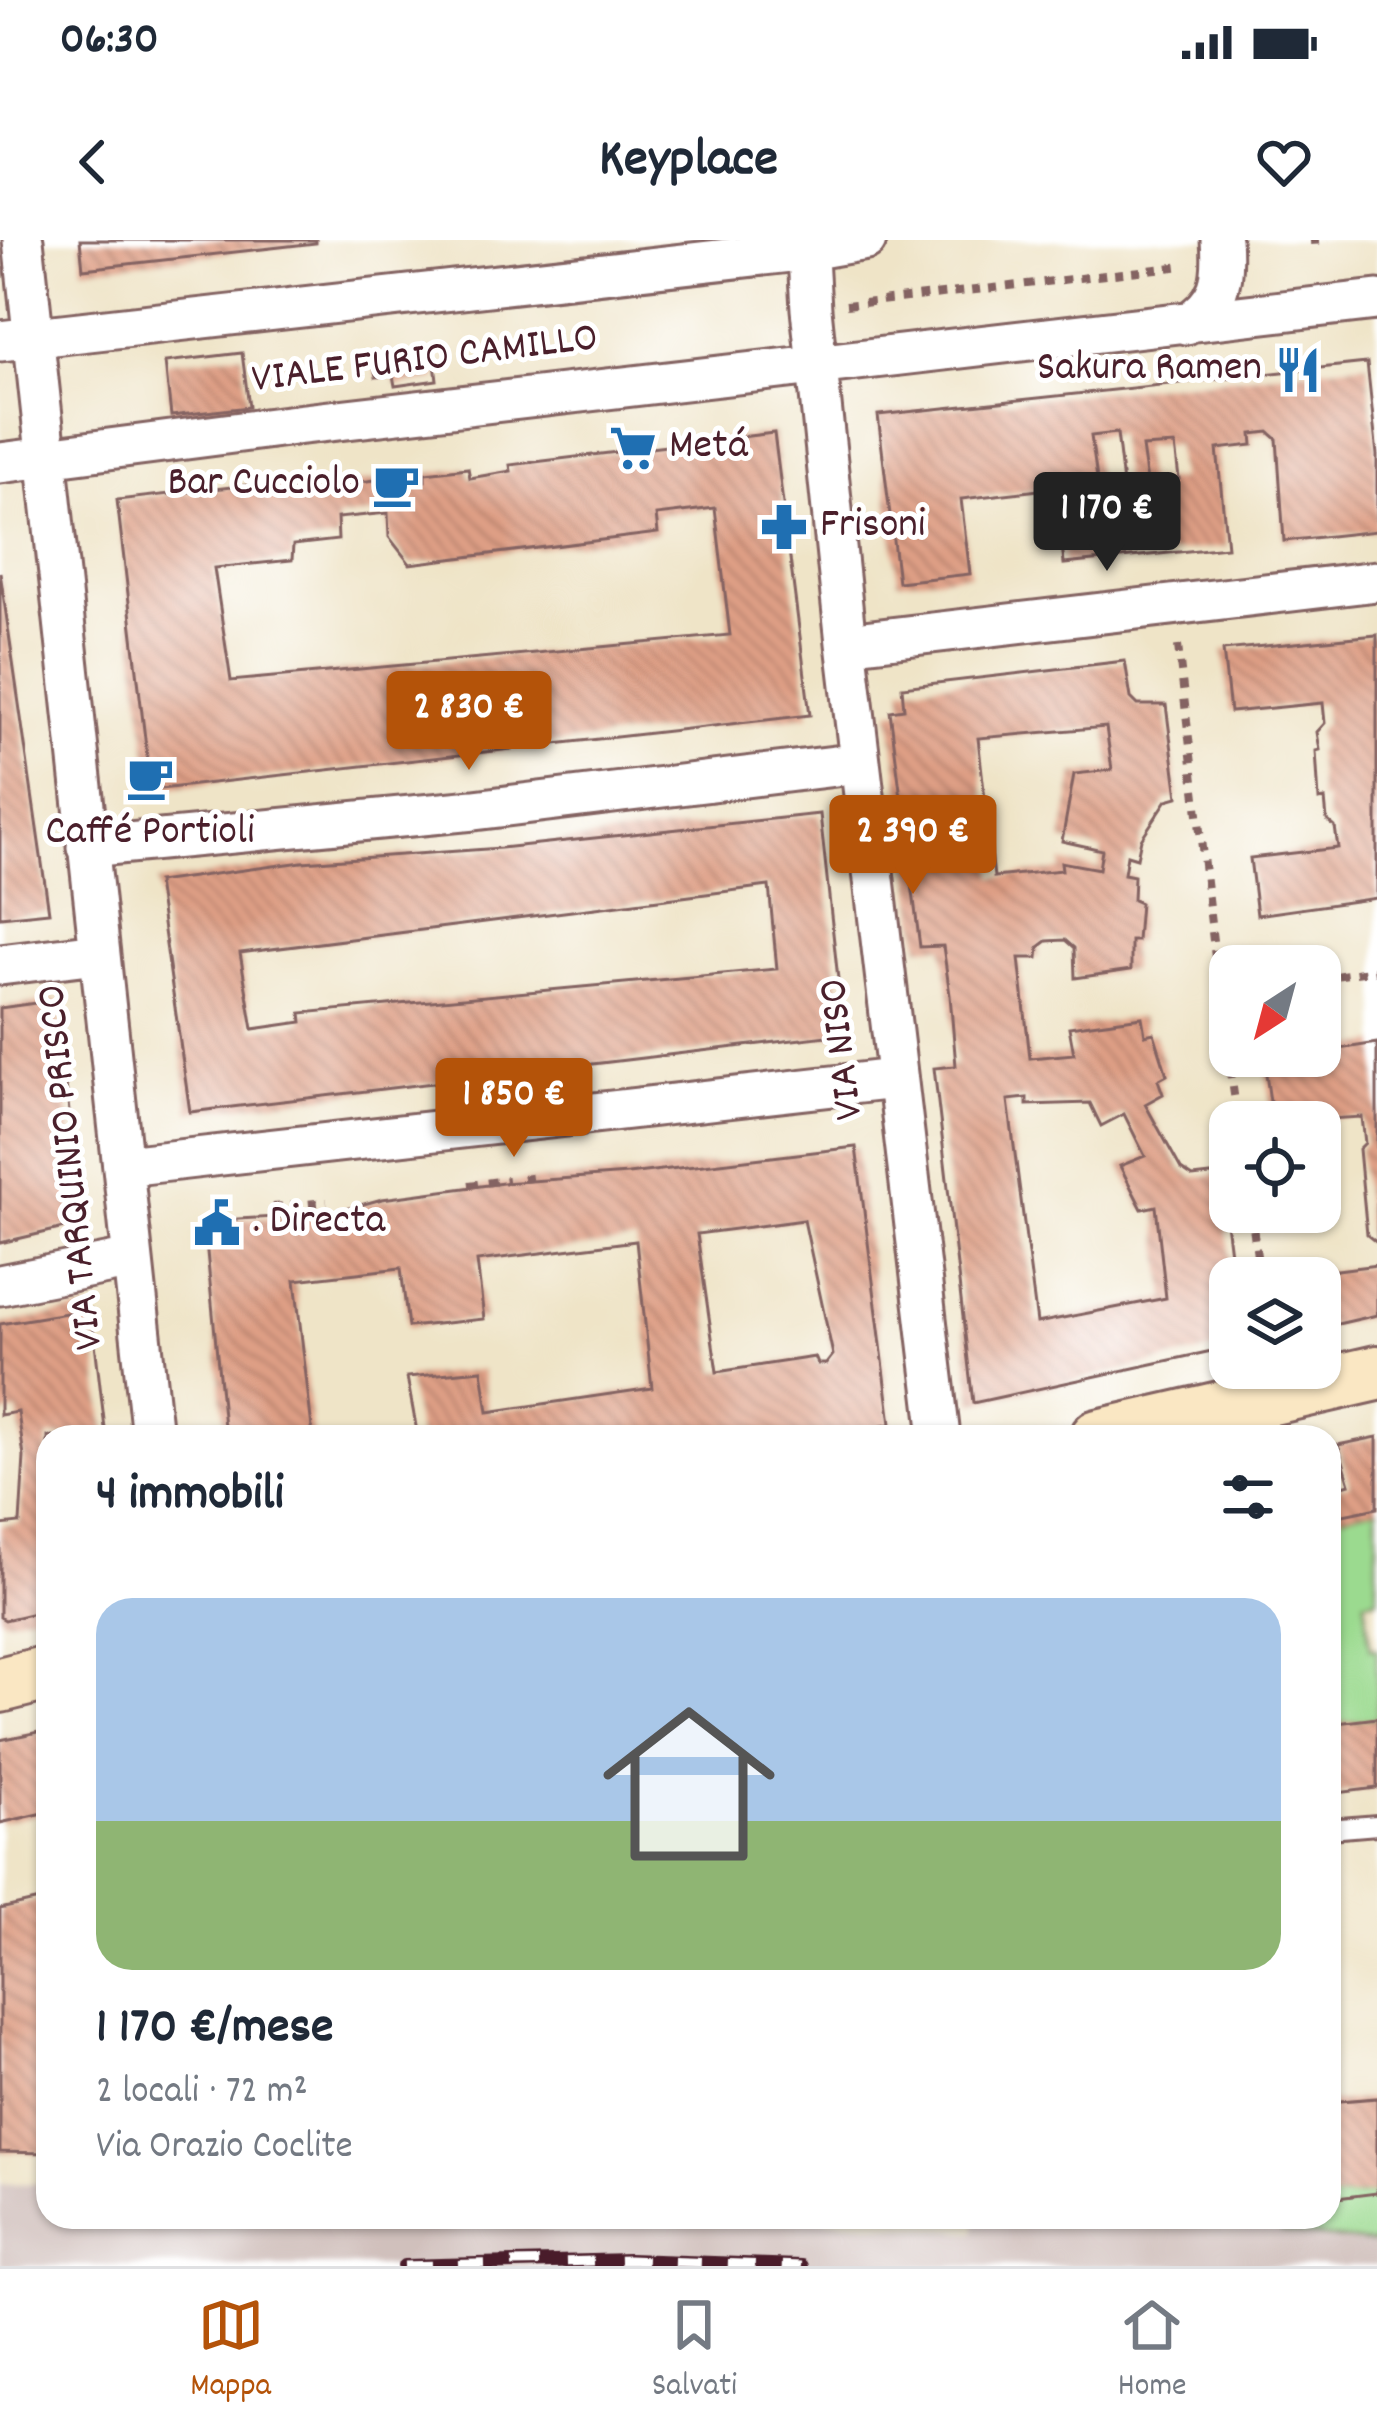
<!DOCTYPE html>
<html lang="it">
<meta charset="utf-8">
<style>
:root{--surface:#fff;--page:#f6f6f7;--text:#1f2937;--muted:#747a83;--line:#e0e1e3;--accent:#b45309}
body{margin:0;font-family:Dekko,sans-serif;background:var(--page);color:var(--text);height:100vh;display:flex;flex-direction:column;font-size:45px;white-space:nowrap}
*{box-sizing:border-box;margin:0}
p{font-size:39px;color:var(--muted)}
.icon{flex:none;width:66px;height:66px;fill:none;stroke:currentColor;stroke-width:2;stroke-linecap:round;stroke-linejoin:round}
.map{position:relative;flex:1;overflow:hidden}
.details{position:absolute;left:36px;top:1185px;width:1305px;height:804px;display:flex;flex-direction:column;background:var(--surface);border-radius:36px;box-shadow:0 3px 9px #0004}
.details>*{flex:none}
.needle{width:78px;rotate:216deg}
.tools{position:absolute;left:1209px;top:705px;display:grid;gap:24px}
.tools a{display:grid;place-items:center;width:132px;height:132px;border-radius:24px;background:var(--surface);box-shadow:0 3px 9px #0004;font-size:60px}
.price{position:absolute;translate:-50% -102px;padding:0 27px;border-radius:12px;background:var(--accent);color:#fff;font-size:39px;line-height:78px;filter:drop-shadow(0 3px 6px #0008)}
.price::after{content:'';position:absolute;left:50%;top:72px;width:36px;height:27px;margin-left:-18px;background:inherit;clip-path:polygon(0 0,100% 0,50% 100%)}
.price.selected{background:#222;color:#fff}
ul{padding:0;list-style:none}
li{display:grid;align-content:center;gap:24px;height:636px;padding:0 60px}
li span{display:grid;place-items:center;height:372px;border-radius:36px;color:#555}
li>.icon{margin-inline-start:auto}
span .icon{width:216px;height:216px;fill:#fffc;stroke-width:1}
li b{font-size:51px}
h2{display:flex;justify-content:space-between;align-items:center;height:144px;padding:0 60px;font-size:51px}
.status{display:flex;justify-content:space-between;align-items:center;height:84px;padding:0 60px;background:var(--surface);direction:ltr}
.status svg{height:33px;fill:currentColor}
header{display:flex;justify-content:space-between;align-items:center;height:156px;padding:0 60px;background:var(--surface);font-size:54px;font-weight:800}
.menu{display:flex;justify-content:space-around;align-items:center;height:168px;border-top:3px solid var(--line);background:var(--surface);font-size:33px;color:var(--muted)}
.menu a{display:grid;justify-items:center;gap:6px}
.menu .selected{color:var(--accent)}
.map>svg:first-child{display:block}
</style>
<div class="status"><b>06:30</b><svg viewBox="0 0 49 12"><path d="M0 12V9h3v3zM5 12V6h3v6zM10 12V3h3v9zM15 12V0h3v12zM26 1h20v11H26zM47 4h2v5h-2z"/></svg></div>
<header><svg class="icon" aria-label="back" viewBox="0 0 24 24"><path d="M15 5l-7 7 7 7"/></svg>Keyplace<svg class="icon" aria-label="heart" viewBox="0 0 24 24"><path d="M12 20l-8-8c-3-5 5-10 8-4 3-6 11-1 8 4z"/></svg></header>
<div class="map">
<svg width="1377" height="2026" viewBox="0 0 1377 2026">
<defs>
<pattern id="building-back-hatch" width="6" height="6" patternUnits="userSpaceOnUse" patternTransform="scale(3)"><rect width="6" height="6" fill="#de9f85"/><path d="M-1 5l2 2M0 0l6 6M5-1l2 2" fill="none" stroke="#b6816d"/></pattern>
</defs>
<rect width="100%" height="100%" fill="#fff"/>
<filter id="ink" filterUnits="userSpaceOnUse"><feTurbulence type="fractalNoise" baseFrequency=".00833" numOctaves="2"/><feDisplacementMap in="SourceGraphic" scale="24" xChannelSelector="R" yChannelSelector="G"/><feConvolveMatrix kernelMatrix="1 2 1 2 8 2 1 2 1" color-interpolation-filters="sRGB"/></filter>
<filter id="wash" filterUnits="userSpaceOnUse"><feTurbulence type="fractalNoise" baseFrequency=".004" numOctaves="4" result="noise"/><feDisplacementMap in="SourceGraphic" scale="48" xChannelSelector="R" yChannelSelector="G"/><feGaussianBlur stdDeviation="2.7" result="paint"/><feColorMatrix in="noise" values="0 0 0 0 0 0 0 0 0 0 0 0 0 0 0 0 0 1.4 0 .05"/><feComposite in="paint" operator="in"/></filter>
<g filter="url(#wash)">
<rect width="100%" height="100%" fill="#efe4c7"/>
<!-- railway -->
<path fill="#d0c0bc" d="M 48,1943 L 48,1977 L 773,1980 L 797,1977 L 976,1992 L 976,1977 L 1280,1977 L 1282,1992 L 1377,2004 L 1377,2026 L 0,2026 L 0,1944 Z"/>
<!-- garden -->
<path fill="#9bda8f" stroke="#727c5d" stroke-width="3" d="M 1377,1268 L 1377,1359 L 1365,1361 L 1370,1409 L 1377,1409 L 1377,1478 L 1329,1484 L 1329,1278 Z
M 1377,1953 L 1377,2004 L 1281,1992 L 1280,1977 L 1329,1977 L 1329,1959 Z"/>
<g id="blocks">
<!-- building -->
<path fill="url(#building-back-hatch)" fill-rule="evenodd" d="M 80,0 L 316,0 L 316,3 L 83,29 Z
M 242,113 L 249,167 L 171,176 L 165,122 Z
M 434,115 L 437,140 L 395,146 L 393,135 L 376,137 L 374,124 Z
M 1367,123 L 1377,215 L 1377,291 L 1284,301 L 1277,199 L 1269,192 L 1252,194 L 1253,205 L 1217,209 L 1227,307 L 1064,324 L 1056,248 L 961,259 L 970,334 L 898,342 L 878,175 ZM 1117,193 L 1123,244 L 1098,246 L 1091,196 ZM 1175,205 L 1179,239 L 1147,242 L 1142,207 Z
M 774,193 L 810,475 L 151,550 L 117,260 L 294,240 L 294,258 L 339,252 L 337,245 L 383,239 L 385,247 L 425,241 L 425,233 L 468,228 L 470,238 L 511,231 L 510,225 ZM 715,268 L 730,395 L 231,441 L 214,328 L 292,320 L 293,305 L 338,300 L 337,278 L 388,273 L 389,297 L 410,324 L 658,293 L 656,275 Z
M 0,332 L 49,672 L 0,677 Z
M 1377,395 L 1377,658 L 1257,675 L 1250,618 L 1338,608 L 1335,587 L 1327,580 L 1325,559 L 1319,560 L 1316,511 L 1320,510 L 1317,492 L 1325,483 L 1323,463 L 1230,472 L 1223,410 Z
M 1125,421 L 1131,458 L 1138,465 L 1166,465 L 1178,557 L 1167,560 L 1141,599 L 1137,618 L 1127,615 L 1124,634 L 1134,636 L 1133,660 L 1140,663 L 1137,701 L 1131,701 L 1131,730 L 1075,738 L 1074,708 L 1065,700 L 1047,701 L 1039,707 L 1038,718 L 1019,718 L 1030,818 L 1074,814 L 1069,787 L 1142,777 L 1145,795 L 1154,793 L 1167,835 L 1158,840 L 1163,854 L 1145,864 L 1181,929 L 1193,937 L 1220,934 L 1233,1038 L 1230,1038 L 1230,1107 L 973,1163 L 934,828 L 956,826 L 950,755 L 943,706 L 920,707 L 890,471 L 904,469 L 902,447 ZM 1106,487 L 1112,530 L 1074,534 L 1062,601 L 1102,610 L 1099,629 L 1061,622 L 1062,630 L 994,637 L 978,498 ZM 1027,858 L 1027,865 L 1090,863 L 1101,886 L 1124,874 L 1145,916 L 1120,926 L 1142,969 L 1156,966 L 1166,1058 L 1037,1083 L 1008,860 Z
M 820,574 L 844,794 L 190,872 L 157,642 L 302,622 L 501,608 ZM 769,646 L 777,729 L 301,773 L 302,782 L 253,789 L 240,713 Z
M 57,760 L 81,984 L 0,1003 L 0,768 Z
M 1377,803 L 1377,1003 L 1367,995 L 1359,909 L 1365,903 L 1362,877 L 1273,882 L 1264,820 L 1320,816 L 1320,812 Z
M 856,907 L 891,1184 L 831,1197 L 418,1197 L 407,1137 L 482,1130 L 488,1172 L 652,1148 L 636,1001 L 477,1021 L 484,1079 L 408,1087 L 401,1028 L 295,1040 L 313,1197 L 225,1197 L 204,981 L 328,974 L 382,959 L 503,943 L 628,934 ZM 804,980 L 833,1115 L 826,1124 L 818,1124 L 815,1117 L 717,1132 L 697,994 Z
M 1377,1025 L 1377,1075 L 1320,1088 L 1320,1038 L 1298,1035 Z
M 91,1069 L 106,1197 L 48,1197 L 48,1370 L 5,1380 L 0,1377 L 0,1285 L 20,1283 L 24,1217 L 18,1172 L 0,1175 L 0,1084 Z
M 1377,1197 L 1377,1268 L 1329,1278 L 1329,1250 L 1350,1244 L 1338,1205 Z
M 1377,1478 L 1377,1548 L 1329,1554 L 1329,1484 Z
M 48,1490 L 48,1572 L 0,1583 L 0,1500 Z
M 48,1658 L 48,1913 L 0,1912 L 0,1669 Z
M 1377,1858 L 1377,1953 L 1329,1959 L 1329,1862 Z"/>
</g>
</g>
<g filter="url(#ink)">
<use href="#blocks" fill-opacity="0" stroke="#846462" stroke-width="3"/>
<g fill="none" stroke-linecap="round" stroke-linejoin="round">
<defs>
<path id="lane" d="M 1329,1589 L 1377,1585"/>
<path id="street" d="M 23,0 L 152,1197
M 807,0 L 811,69 L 846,403 L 940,1197
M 1186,84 C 1221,63 1224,39 1221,0
M 0,101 L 808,10 L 866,0
M 0,223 L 295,185 L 1377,60
M 846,403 L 1377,341
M 87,607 L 474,570 L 860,523
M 0,725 L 98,713
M 125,926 L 895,839
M 0,1045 L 132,1019"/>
<path id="secondary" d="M 1098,1197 L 1377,1133
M 0,1445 L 48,1433"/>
</defs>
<!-- lane casing -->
<use href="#lane" stroke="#846462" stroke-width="24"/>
<!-- street casing -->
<use href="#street" stroke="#846462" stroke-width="45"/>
<!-- secondary casing -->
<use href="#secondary" stroke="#846462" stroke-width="60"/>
<!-- path -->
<path stroke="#846462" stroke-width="8" stroke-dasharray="9 9" stroke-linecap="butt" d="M 1310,1 L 1328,0
M 846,65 L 1183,26
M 1178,406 L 1219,751
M 1320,738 L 1377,730
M 1230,750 L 1219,751 L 1238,882
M 523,939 L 537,937
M 469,945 L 508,940
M 273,967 L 327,962
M 1251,972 L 1260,1038"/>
<!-- lane -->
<use href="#lane" stroke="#fff" stroke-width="18"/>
<!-- street -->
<use href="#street" stroke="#fff" stroke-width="39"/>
<!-- secondary -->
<use href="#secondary" stroke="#fae7c3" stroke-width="54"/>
<defs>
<path id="rail" d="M 404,2026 L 629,2020 L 801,2026"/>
</defs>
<!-- rail casing -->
<use href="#rail" stroke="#4a1f2b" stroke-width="14"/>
<!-- rail -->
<use href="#rail" stroke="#fff" stroke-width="9" stroke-dasharray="27" stroke-linecap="butt"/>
</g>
</g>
<!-- icons -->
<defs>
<symbol id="restaurant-bare" viewBox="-9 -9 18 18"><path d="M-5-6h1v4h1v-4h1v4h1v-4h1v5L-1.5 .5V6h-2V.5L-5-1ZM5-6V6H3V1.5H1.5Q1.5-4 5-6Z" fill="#1f6fb2" stroke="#fff" stroke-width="2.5" paint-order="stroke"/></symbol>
<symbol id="supermarket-bare" viewBox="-9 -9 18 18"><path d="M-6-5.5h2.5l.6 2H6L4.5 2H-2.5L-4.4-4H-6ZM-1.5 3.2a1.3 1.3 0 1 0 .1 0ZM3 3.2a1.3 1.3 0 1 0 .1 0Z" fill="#1f6fb2" stroke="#fff" stroke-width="2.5" paint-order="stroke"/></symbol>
<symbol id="cafe-bare" viewBox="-9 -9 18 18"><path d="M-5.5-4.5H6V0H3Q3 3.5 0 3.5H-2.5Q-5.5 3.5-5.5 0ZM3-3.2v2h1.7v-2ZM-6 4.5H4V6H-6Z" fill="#1f6fb2" stroke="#fff" stroke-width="2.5" paint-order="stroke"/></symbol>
<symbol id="pharmacy-bare" viewBox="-9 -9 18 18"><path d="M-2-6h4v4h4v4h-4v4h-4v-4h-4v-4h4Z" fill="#1f6fb2" stroke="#fff" stroke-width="2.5" paint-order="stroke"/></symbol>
<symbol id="civic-bare" viewBox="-9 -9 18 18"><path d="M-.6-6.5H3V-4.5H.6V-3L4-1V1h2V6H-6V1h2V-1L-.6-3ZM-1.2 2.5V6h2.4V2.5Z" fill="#1f6fb2" stroke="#fff" stroke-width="2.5" paint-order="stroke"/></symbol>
</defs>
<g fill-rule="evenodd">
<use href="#restaurant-bare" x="1265" y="97" width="66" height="66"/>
<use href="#supermarket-bare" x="600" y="175" width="66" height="66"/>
<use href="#cafe-bare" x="363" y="212" width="66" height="66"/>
<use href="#pharmacy-bare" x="751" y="254" width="66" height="66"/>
<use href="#cafe-bare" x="117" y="505" width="66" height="66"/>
<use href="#civic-bare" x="184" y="950" width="66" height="66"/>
</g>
<g text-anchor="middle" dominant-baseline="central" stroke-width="10" stroke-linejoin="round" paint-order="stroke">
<!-- street labels -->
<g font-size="42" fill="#4a1f2b" stroke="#fff">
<text transform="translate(425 121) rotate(-7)">VIALE FURIO CAMILLO</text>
<text transform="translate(844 809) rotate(-97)">VIA NISO</text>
<text transform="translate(73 927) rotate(-96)">VIA TARQUINIO PRISCO</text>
</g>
<!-- poi labels -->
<g font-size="42" fill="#4a1f2b" stroke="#fff" text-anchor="start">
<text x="1262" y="130" text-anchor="end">Sakura Ramen</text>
<text x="669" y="208">Metá</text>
<text x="360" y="245" text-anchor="end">Bar Cucciolo</text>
<text x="820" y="287">Frisoni</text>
<text x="150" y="594" text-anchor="middle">Caffé Portioli</text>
<text x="253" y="983">. Directa</text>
</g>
</g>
</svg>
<div class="tools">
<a><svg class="needle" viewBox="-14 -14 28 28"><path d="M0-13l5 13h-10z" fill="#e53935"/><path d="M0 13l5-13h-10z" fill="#747a83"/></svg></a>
<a><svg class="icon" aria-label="locate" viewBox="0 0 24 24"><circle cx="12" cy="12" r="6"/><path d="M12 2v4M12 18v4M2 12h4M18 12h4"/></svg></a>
<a><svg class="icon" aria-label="layers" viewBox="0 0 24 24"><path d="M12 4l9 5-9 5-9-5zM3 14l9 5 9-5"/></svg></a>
</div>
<b class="price selected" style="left:1107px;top:334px">1 170 €</b>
<b class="price" style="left:469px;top:533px">2 830 €</b>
<b class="price" style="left:913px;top:657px">2 390 €</b>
<b class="price" style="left:514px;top:920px">1 850 €</b>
<section class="details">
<h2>4 immobili<svg class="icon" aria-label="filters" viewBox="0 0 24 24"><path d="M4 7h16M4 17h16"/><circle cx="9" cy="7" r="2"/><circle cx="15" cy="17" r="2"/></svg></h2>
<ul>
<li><span style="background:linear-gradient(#a9c7e8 60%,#8fb573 0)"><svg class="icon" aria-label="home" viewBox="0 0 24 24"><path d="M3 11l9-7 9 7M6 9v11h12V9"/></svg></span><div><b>1 170 €/mese</b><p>2 locali · 72 m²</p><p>Via Orazio Coclite</p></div></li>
</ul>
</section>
</div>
<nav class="menu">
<a class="selected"><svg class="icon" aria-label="map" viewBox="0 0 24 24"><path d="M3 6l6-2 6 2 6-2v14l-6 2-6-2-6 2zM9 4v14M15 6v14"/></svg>Mappa</a>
<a><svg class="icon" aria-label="saved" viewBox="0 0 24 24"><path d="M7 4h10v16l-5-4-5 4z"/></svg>Salvati</a>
<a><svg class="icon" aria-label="home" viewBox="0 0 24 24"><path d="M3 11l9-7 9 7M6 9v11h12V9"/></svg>Home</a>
</nav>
